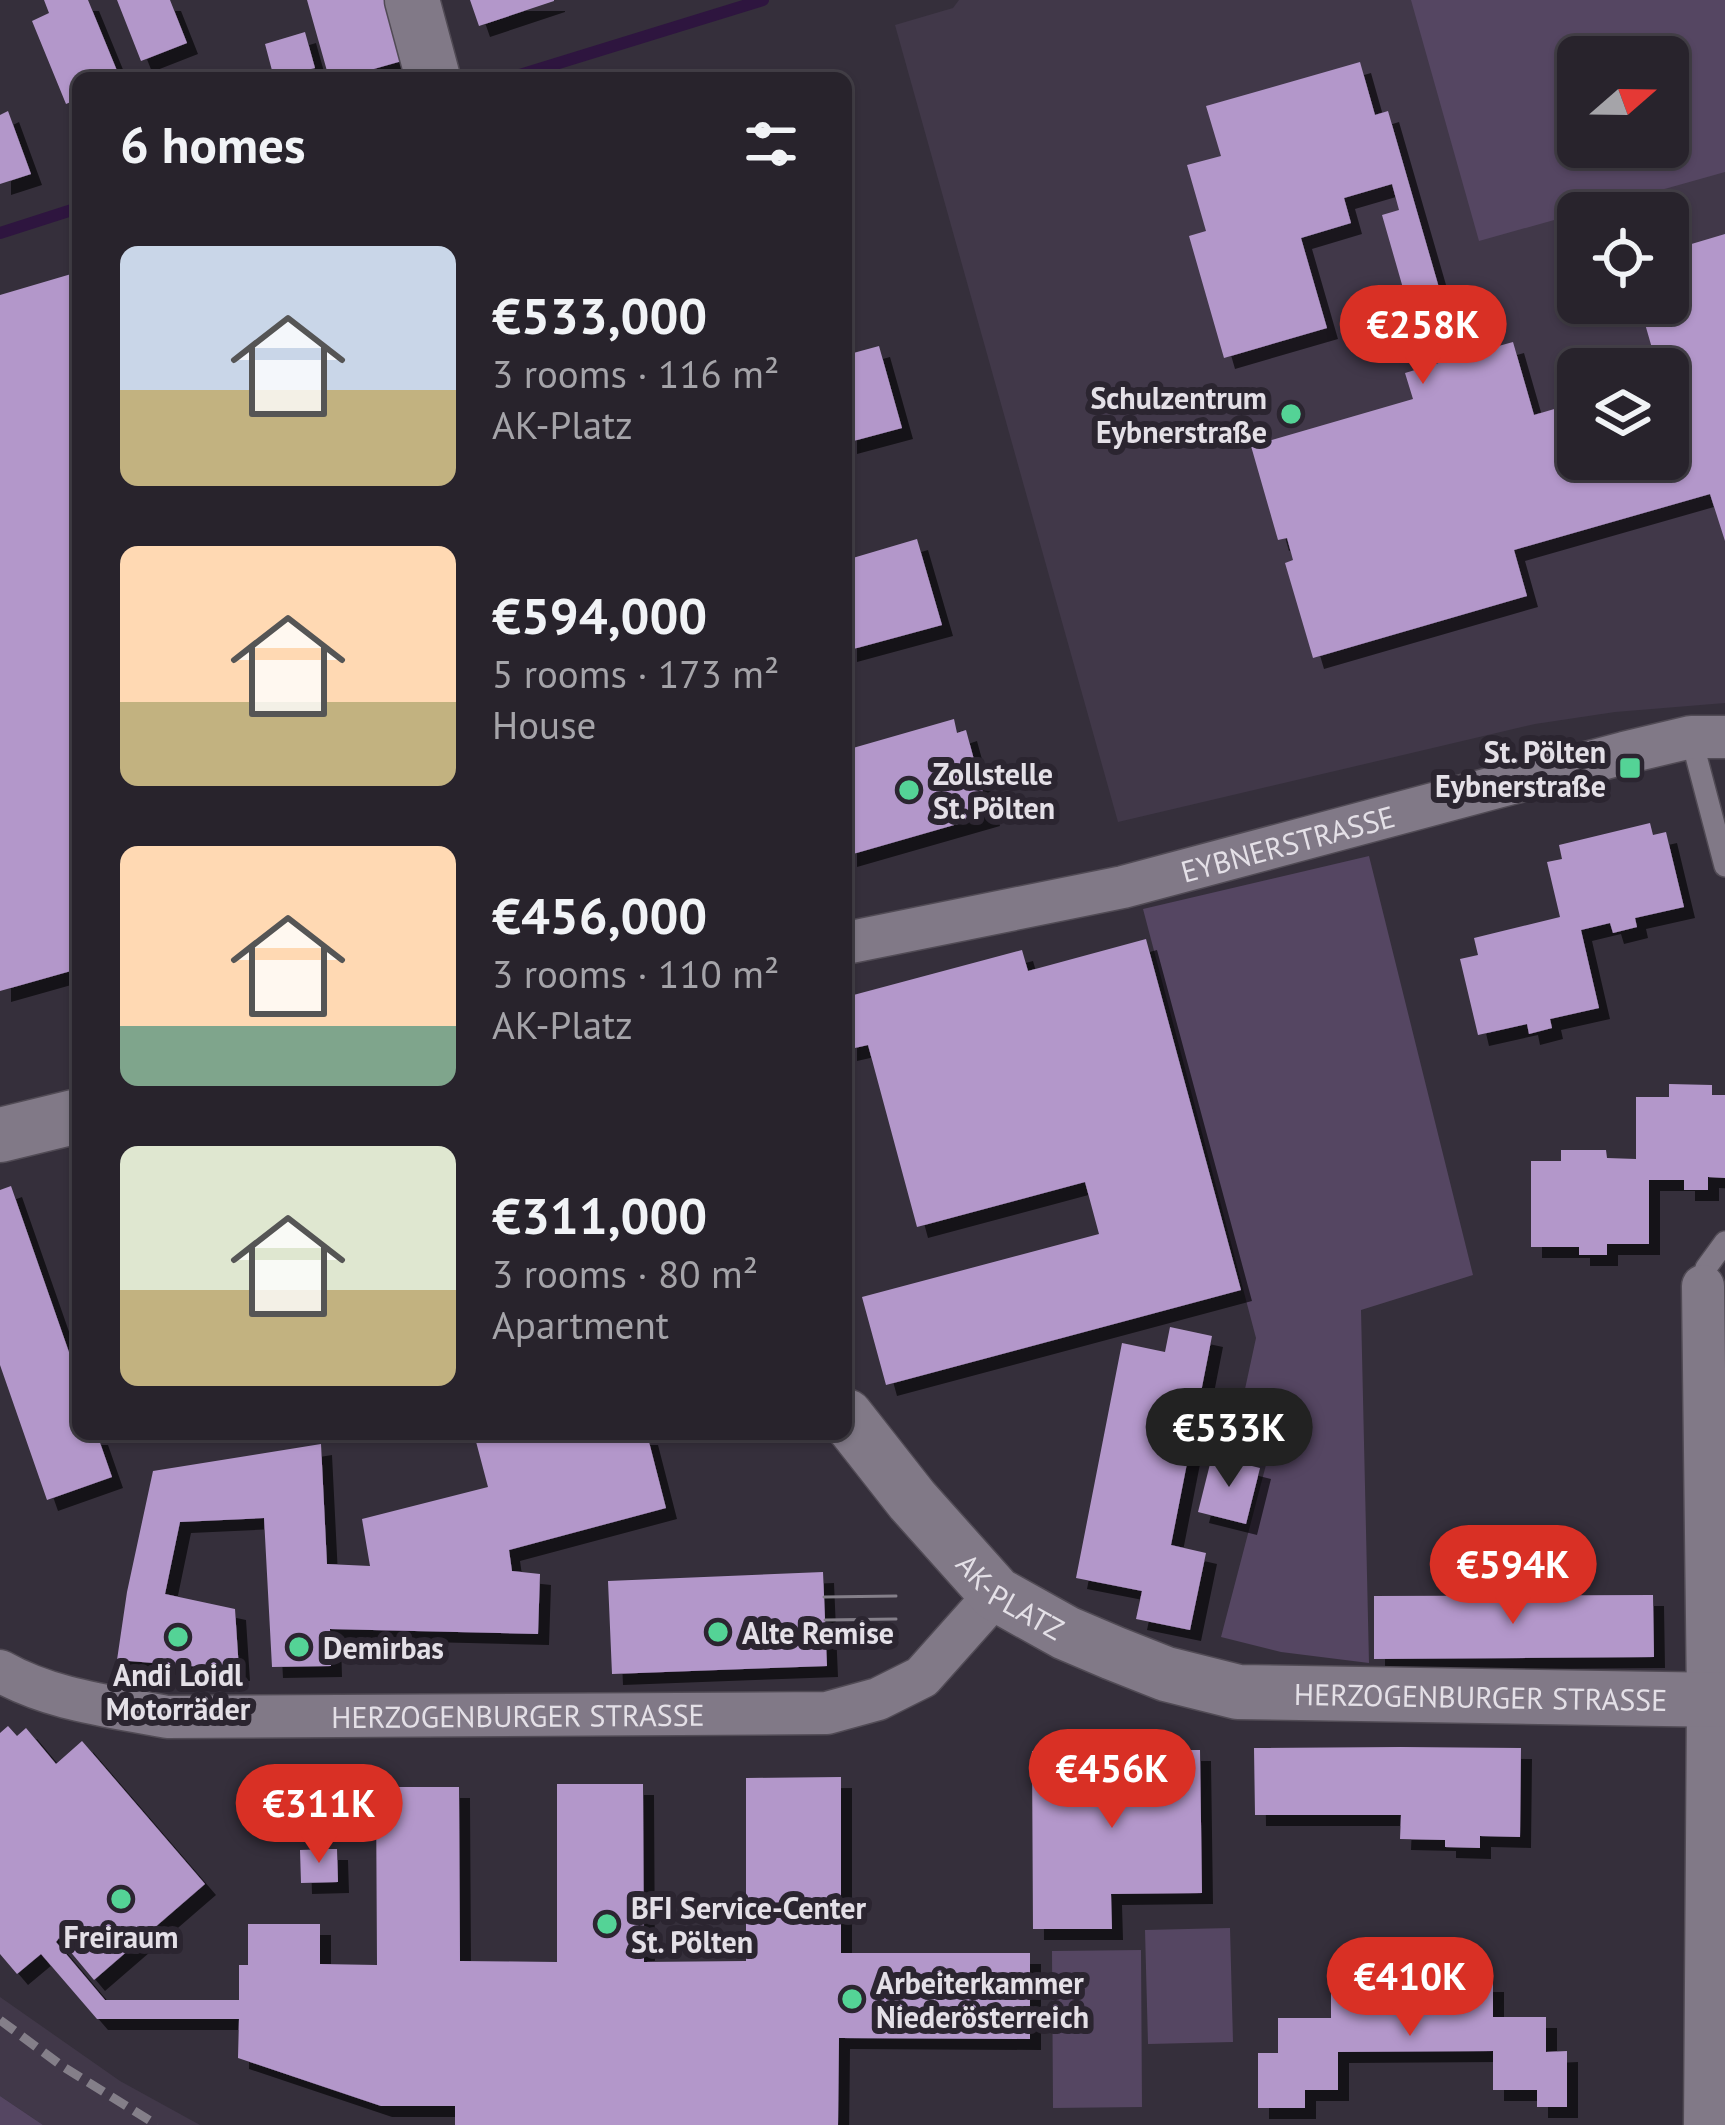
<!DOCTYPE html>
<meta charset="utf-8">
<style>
:root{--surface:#28232c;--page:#342f38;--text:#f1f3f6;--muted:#a5a4a9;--line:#444048;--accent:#d93025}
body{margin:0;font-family:"PT Sans",sans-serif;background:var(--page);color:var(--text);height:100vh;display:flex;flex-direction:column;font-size:45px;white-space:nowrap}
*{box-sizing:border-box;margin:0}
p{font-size:39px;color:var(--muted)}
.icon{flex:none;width:66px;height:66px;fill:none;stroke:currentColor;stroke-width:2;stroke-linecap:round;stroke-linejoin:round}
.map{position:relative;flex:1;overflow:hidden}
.drawer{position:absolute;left:72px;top:72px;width:780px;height:1368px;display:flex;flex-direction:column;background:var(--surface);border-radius:18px;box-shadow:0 3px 9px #0004,0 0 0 3px var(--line)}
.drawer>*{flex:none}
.needle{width:78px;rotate:70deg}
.tools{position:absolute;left:1557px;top:36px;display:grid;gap:24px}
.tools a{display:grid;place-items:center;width:132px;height:132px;border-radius:18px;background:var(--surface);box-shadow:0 3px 9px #0004,0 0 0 3px var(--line);font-size:60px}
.price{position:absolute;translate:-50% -102px;padding:0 27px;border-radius:42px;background:var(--accent);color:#fff;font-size:39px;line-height:78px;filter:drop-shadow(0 3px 6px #0008)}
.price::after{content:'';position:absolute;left:50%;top:72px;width:36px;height:27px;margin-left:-18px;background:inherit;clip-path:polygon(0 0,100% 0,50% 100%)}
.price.current{background:#222;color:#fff}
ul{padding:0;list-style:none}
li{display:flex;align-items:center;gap:36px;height:300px;padding:0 48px}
li span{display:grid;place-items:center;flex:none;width:336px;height:240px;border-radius:18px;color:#555}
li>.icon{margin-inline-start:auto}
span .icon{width:144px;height:144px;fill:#fffc;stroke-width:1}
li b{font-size:51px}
h2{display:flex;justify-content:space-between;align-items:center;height:144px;padding:0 48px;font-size:51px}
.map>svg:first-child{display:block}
</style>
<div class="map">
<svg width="1725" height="2125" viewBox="0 0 1725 2125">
<defs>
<filter id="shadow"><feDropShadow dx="11" dy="11" stdDeviation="0" flood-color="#0009"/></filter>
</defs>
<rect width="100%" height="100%" fill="#352f3b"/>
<!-- built -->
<path fill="#413849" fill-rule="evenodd" d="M 959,0 L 1725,0 L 1725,703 L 1615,712 L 1535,724 L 1118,822 L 895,25 L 953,8 ZM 1578,57 L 1668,57 L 1668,147 L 1578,147 ZM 1578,213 L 1668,213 L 1668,303 L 1578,303 ZM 1578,369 L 1668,369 L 1668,459 L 1578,459 Z
M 0,1997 L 120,2081 L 200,2125 L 43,2125 L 0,2096 Z"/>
<!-- green -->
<path fill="#554662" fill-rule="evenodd" d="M 1411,0 L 1725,0 L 1725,172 L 1479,241 ZM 1668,57 L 1668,147 L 1578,147 L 1578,57 Z
M 1369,856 L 1473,1275 L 1361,1310 L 1369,1663 L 1281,1652 L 1221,1637 L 1267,1461 L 1231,1454 L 1256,1338 L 1143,909 Z
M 1230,1928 L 1233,2042 L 1148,2044 L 1145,1930 Z
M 1141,1950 L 1142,2107 L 1053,2108 L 1052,1951 Z
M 0,2096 L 43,2125 L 0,2125 Z"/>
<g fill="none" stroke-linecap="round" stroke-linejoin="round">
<!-- stream -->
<path stroke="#2e153f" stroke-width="12" d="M 510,78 L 763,0
M 0,233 L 78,208"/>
</g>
<!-- building -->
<path fill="#b397ca" filter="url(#shadow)" d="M 44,0 L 88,0 L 120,78 L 78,78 L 78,99 L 66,104 L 32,21 L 49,13 Z
M 117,0 L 170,0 L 187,43 L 141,61 Z
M 307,0 L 384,0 L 402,61 L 342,78 L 329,78 Z
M 470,0 L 554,0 L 554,1 L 479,26 Z
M 305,32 L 315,68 L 274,78 L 265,44 Z
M 1360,62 L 1375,115 L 1388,111 L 1459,357 L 1513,342 L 1534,415 L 1578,402 L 1578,459 L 1668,459 L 1668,369 L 1658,369 L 1639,303 L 1668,303 L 1668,251 L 1725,234 L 1725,541 L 1710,494 L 1514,550 L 1527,596 L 1313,658 L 1285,563 L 1293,560 L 1287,538 L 1278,540 L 1251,446 L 1413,399 L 1405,373 L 1442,362 L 1423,297 L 1407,302 L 1382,215 L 1399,210 L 1392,184 L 1344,198 L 1351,223 L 1301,238 L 1327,328 L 1224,358 L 1189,236 L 1206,231 L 1187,165 L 1221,156 L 1206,106 Z
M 8,111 L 31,174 L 0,184 L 0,115 Z
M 78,272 L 78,969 L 0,991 L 0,295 Z
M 879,346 L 902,428 L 846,443 L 846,355 Z
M 917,539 L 942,625 L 846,651 L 846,560 Z
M 954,719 L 957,733 L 966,730 L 989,815 L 846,856 L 846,750 Z
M 1650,823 L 1653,835 L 1666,832 L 1684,907 L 1635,918 L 1637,927 L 1613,933 L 1610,923 L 1581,930 L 1599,1008 L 1550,1019 L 1552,1028 L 1529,1034 L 1527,1024 L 1478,1035 L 1460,959 L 1478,955 L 1474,938 L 1560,917 L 1547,862 L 1562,859 L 1559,845 Z
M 1146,939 L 1241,1290 L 886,1385 L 862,1297 L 1099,1234 L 1085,1182 L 917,1227 L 868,1045 L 846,1050 L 846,997 L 1022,950 L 1028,971 Z
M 1669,1084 L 1712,1085 L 1712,1095 L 1725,1095 L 1725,1178 L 1708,1177 L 1708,1190 L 1684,1190 L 1684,1180 L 1649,1180 L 1649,1244 L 1607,1244 L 1607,1255 L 1579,1255 L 1579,1247 L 1531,1247 L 1531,1161 L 1561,1161 L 1561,1150 L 1606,1150 L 1607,1158 L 1636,1159 L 1636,1097 L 1669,1097 Z
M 11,1186 L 78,1378 L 78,1434 L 97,1434 L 112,1477 L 47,1500 L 0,1365 L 0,1190 Z
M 1170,1327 L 1212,1336 L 1171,1545 L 1206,1553 L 1190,1630 L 1136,1619 L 1142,1591 L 1076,1578 L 1122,1343 L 1165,1352 Z
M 474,1434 L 647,1434 L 666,1508 L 509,1550 L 512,1571 L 540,1574 L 538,1634 L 330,1629 L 331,1666 L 272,1667 L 264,1518 L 180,1522 L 165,1594 L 235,1609 L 239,1670 L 117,1660 L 127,1592 L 153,1471 L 321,1444 L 327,1564 L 370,1566 L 362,1519 L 488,1487 Z
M 1212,1456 L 1260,1468 L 1246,1524 L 1198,1512 Z
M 823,1572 L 827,1666 L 612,1674 L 608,1581 Z
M 1653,1595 L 1654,1657 L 1374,1659 L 1374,1596 Z
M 8,1726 L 17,1736 L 26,1728 L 56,1764 L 82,1741 L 205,1884 L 94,1980 L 59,1938 L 56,1942 L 105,2000 L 239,2000 L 239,1965 L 248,1965 L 248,1924 L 320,1924 L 320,1964 L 377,1965 L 376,1787 L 459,1787 L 460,1961 L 557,1962 L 557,1784 L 643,1784 L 644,1962 L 746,1961 L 746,1778 L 841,1777 L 841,1953 L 1030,1953 L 1030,2039 L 839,2038 L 838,2125 L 455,2125 L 455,2106 L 381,2106 L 238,2058 L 239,2019 L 97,2019 L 41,1954 L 17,1974 L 0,1954 L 0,1733 Z
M 1401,1747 L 1521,1748 L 1520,1837 L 1480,1836 L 1480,1848 L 1445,1847 L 1445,1840 L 1400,1839 L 1401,1815 L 1255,1815 L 1254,1748 Z
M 1200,1750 L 1202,1893 L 1111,1894 L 1112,1929 L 1033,1929 L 1032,1751 Z
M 328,1849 L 337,1849 L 338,1882 L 301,1883 L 300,1850 Z
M 1493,1981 L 1493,2017 L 1546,2017 L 1546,2052 L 1567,2051 L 1567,2107 L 1537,2107 L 1537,2090 L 1493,2090 L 1493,2051 L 1338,2052 L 1338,2090 L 1305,2090 L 1305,2108 L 1258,2108 L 1258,2053 L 1278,2053 L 1278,2018 L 1331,2018 L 1331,1982 Z"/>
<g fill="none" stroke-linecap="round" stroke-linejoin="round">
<defs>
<path id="service" d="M 1691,737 L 1725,866
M 1703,1286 L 1706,1268 L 1725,1242"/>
<g id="minor">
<path id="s1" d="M 846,943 L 1123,887 L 1624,753 L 1691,737 L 1725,737"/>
<path d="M 1703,1286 L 1708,1700 L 1705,2125"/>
<path id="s2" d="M 0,1671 C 51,1700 110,1706 167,1717 L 827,1713 L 878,1699 L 922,1677 L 996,1594"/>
</g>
<g id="tertiary">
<path d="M 412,0 L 433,78"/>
<path d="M 0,1135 L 78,1116"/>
<path id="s3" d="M 846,1416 L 912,1500 L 996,1594 L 1066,1633 L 1113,1653 L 1166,1674 L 1238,1692 L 1725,1700"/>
</g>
</defs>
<!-- service casing -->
<use href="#service" stroke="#514b55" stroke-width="24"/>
<!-- minor casing -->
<use href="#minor" stroke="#514b55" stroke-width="45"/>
<!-- tertiary casing -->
<use href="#tertiary" stroke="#514b55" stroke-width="57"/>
<!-- service -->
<use href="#service" stroke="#817987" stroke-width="21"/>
<!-- minor -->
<use href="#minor" stroke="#817987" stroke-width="42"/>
<!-- tertiary -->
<use href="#tertiary" stroke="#817987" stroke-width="54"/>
<!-- tram -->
<path stroke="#847f89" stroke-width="3" d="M 824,1597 L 896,1596
M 825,1620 L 896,1619
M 826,1644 L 896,1643"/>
<!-- rail -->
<path stroke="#847f89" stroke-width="9" stroke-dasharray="18 9" stroke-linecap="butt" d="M 0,2020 L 62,2066 L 157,2125"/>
</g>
<!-- markers -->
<g fill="#54d396" stroke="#2b2530" stroke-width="4.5">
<circle cx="1291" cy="414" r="12"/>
<rect x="1618" y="756" width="24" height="24" rx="6"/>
<circle cx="909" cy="790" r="12"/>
<circle cx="718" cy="1632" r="12"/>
<circle cx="178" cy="1637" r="12"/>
<circle cx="299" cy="1647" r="12"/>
<circle cx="121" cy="1899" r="12"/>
<circle cx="607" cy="1924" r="12"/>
<circle cx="852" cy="1999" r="12"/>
</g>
<g text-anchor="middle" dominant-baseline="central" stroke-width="12" stroke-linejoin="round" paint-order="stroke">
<!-- poi labels -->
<g font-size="30" font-weight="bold" fill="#e4e0e7" stroke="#2b2530" text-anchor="start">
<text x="1267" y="397" text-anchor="end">Schulzentrum<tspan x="1267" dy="34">Eybnerstraße</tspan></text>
<text x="1606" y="751" text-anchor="end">St. Pölten<tspan x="1606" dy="34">Eybnerstraße</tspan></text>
<text x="933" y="773">Zollstelle<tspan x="933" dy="34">St. Pölten</tspan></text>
<text x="742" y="1632">Alte Remise</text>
<text x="323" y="1647">Demirbas</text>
<text x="178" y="1674" text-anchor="middle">Andi Loidl<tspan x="178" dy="34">Motorräder</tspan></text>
<text x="631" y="1907">BFI Service-Center<tspan x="631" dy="34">St. Pölten</tspan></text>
<text x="121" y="1936" text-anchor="middle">Freiraum</text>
<text x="876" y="1982">Arbeiterkammer<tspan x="876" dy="34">Niederösterreich</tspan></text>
</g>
<!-- street labels -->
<g font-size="30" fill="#e4e0e7" stroke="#2b2530">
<text stroke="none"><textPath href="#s1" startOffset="453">EYBNERSTRASSE</textPath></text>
<text stroke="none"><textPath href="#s3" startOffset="246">AK-PLATZ</textPath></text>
<text stroke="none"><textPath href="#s3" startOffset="738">HERZOGENBURGER STRASSE</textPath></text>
<text stroke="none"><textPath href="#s2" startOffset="525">HERZOGENBURGER STRASSE</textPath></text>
</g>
</g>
</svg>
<div class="tools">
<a><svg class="needle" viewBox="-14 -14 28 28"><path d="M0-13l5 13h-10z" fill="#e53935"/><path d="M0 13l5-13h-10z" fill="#a5a4a9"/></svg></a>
<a><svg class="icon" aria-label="locate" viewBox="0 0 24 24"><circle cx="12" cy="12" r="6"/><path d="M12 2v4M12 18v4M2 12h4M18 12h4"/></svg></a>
<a><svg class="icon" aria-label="layers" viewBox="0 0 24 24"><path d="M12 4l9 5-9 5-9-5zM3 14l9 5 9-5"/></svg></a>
</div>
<b class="price" style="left:1423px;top:387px">€258K</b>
<b class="price current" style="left:1229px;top:1490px">€533K</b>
<b class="price" style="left:1513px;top:1627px">€594K</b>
<b class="price" style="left:1112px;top:1831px">€456K</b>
<b class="price" style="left:319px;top:1866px">€311K</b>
<b class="price" style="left:1410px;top:2039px">€410K</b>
<section class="drawer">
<h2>6 homes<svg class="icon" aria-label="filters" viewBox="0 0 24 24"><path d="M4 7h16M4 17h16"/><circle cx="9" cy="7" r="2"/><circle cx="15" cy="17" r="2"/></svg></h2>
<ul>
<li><span style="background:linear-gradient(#c9d6e8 60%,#c2b280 0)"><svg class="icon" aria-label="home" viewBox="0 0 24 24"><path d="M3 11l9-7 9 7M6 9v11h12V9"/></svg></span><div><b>€533,000</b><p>3 rooms · 116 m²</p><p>AK-Platz</p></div></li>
<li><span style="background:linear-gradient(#ffd9b3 65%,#c2b280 0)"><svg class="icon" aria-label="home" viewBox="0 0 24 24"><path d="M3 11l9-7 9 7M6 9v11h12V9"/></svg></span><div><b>€594,000</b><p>5 rooms · 173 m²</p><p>House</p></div></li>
<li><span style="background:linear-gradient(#ffd9b3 75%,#7fa58c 0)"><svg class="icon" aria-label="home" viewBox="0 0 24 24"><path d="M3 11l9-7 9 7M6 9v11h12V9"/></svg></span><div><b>€456,000</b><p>3 rooms · 110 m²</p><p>AK-Platz</p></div></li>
<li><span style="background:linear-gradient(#dfe7d0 60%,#c2b280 0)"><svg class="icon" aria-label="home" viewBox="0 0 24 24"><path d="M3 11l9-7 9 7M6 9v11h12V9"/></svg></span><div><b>€311,000</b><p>3 rooms · 80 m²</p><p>Apartment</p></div></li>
</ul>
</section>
</div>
